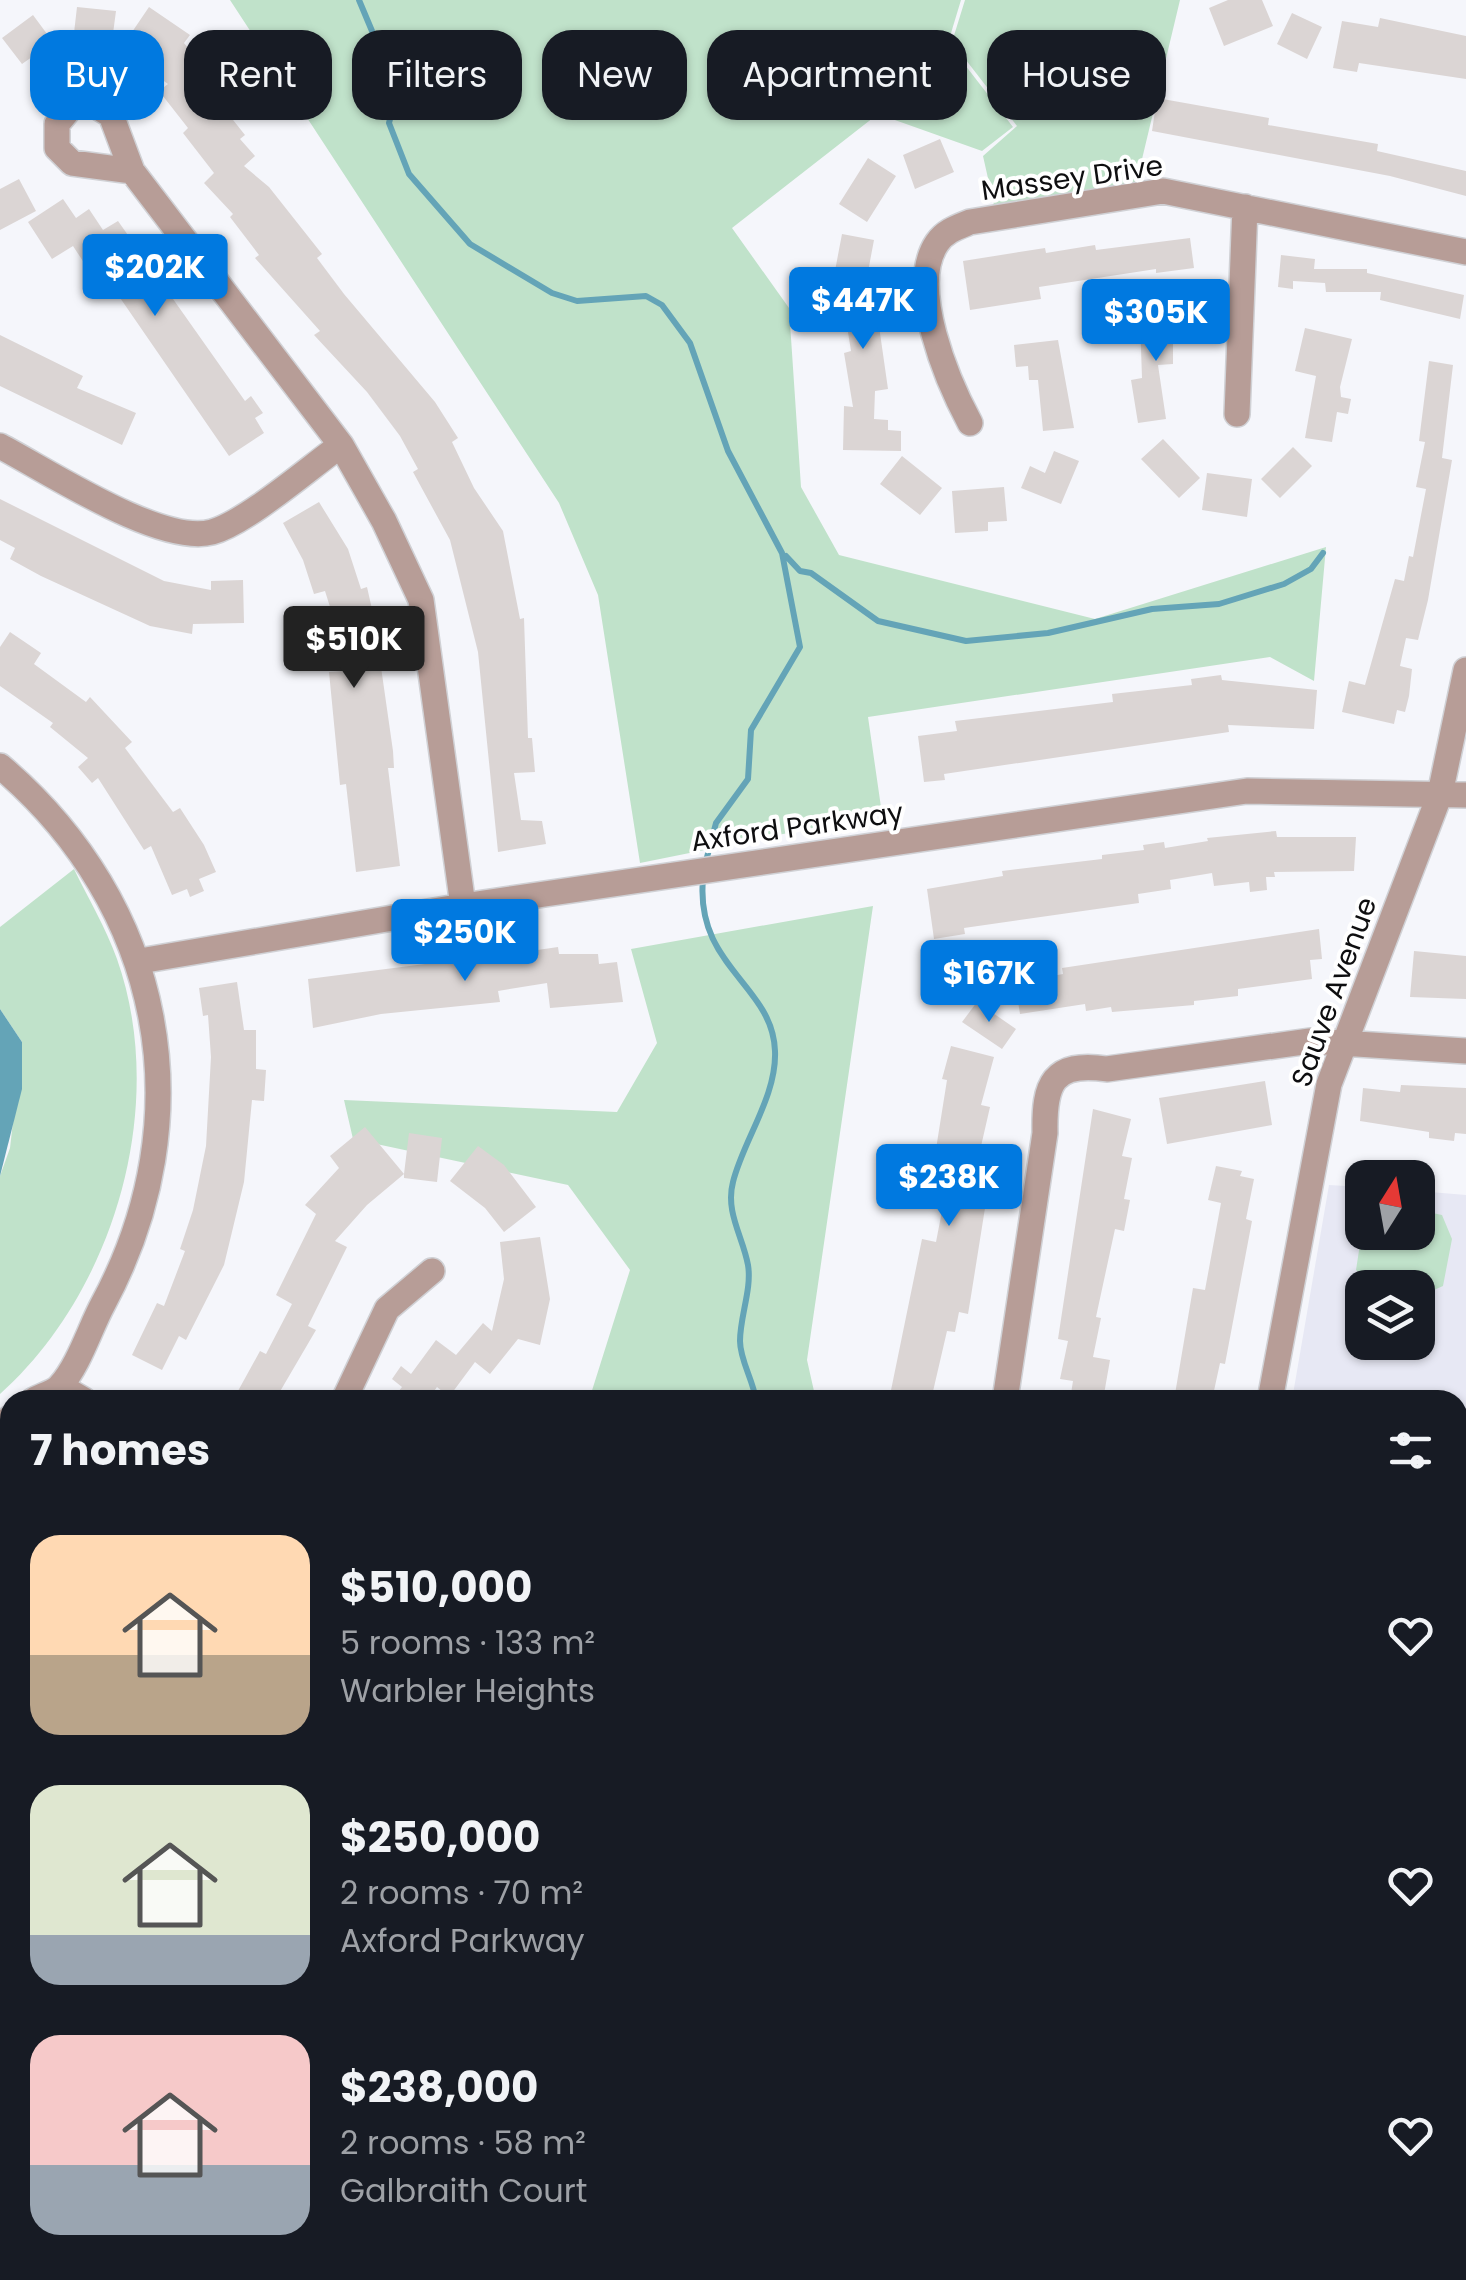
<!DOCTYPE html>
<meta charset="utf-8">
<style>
:root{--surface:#171b24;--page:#242831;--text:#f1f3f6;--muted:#9ea1a6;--accent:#0079e0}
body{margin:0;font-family:Poppins,sans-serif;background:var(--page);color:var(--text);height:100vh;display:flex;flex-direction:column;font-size:38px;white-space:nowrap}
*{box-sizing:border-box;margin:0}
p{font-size:32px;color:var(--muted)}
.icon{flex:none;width:55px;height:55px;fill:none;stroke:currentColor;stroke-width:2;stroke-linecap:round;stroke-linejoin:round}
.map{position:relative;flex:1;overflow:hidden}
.drawer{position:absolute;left:0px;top:1390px;width:1468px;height:890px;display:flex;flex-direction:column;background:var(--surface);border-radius:30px 30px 0 0;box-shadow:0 2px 8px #0004}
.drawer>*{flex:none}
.hud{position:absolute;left:30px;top:30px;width:1408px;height:90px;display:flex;gap:20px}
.needle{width:65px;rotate:11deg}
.tools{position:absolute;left:1345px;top:1160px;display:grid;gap:20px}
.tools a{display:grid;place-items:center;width:90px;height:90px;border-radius:20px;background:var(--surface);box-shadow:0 2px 8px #0004;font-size:50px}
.price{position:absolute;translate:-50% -85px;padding:0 22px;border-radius:10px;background:var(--accent);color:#fff;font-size:32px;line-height:65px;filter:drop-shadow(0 2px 5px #0008)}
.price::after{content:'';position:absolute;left:50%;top:60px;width:30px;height:22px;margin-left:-15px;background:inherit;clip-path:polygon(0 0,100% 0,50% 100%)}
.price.selected{background:#222;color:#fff}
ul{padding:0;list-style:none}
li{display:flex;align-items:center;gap:30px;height:250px;padding:0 30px}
li span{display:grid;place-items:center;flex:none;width:280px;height:200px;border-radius:30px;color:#555}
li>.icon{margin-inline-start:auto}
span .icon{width:120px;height:120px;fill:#fffc;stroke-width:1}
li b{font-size:42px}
h2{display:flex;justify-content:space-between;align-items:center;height:120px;padding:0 30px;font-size:42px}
.chip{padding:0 35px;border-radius:30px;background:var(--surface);box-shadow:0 2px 8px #0004;font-size:35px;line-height:90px}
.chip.selected{background:var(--accent);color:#fff}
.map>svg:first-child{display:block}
</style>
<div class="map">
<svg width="1466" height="2280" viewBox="0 0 1466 2280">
<rect width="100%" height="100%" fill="#f5f6fb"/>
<!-- built -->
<path fill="#e7e8f4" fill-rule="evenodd" d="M 1329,1185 L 1362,1187 L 1362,1232 L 1418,1232 L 1418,1191 L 1466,1195 L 1466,2280 L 1139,2280 L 1141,2270 L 1458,2270 L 1458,1400 L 1292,1400 ZM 1362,1288 L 1418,1288 L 1418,1342 L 1362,1342 Z"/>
<!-- green -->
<path fill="#c0e2ca" d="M 230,0 L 961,0 L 948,43 L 1013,127 L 982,151 L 878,114 L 732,228 L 789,308 L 801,487 L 839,555 L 1095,619 L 1326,547 L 1314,681 L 1270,657 L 868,717 L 882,814 L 640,863 L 598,595 L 559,503 Z
M 965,0 L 1180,0 L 1132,201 L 998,223 L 983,156 L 1017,126 L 952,42 Z
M 74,869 C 88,898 106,928 117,959 C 169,1106 114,1292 0,1394 L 0,1176 L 10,1148 L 22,1042 L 0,1009 L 0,927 Z
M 873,906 L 807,1360 L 816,1400 L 589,1400 L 630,1270 L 568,1185 L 353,1139 L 344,1100 L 617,1112 L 657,1043 L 631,949 Z
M 1418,1210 L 1442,1215 L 1452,1239 L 1443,1286 L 1418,1297 L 1418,1288 L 1374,1287 L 1356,1270 L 1362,1231 L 1418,1232 Z
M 1458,2024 L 1466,2024 L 1466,2280 L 1348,2280 L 1343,2270 L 1458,2270 Z
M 716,2270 L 956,2270 L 959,2280 L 718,2280 Z"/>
<!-- water -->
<path fill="#64a4b7" d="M 0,1009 L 22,1042 L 22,1089 L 0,1176 Z"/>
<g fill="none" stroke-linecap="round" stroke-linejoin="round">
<!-- stream -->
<path stroke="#64a4b7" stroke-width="6" d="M 359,0 L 372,31 L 392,111 L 389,123 L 409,174 L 470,244 L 552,293 L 577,301 L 646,296 L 662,305 L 690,343 L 728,451 L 782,553 L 800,647 L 751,730 L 748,779 L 716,823 L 706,861
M 786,556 L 800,571 L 811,573 L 878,621 L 966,641 L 1048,633 L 1152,609 L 1219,604 L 1284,584 L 1311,569 L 1323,553
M 703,879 C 695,967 773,985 775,1051 C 777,1096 743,1141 733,1182 C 725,1212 743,1237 748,1265 C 752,1289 740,1316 740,1341 C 740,1360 753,1380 756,1400
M 870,2270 L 872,2280"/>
</g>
<!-- building -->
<path fill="#dbd5d4" d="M 1228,0 L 1262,0 L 1273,26 L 1224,46 L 1209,8 Z
M 77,7 L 116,11 L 112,41 L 94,39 L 92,53 L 72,50 Z
M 149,7 L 190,35 L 184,43 L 222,90 L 214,96 L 245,135 L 240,139 L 255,156 L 244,166 L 269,187 L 322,254 L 317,258 L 344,294 L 435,402 L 458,438 L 452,442 L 474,488 L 503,531 L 520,619 L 524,618 L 528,738 L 532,738 L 535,772 L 514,773 L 521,820 L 542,821 L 546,844 L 498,852 L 478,652 L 450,540 L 413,472 L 418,469 L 400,436 L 367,392 L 314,335 L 320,331 L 255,258 L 259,255 L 230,217 L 233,214 L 204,183 L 214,173 L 183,133 L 188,128 L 159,91 L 168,84 L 142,65 L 152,50 L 130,35 Z
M 1292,13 L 1322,27 L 1307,59 L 1277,44 Z
M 33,15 L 53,42 L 22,64 L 2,38 Z
M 1380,18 L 1466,36 L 1466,79 L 1359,63 L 1357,72 L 1333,68 L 1342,21 L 1378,27 Z
M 1157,98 L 1269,118 L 1268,125 L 1378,144 L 1377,151 L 1466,171 L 1466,196 L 1390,176 L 1152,131 Z
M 940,139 L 954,172 L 915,189 L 903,155 Z
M 868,158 L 896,176 L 867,222 L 839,204 Z
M 19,179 L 36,211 L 0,230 L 0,189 Z
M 63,199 L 76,218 L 89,209 L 103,230 L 118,221 L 245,401 L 251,396 L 263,413 L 255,418 L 264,433 L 229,456 L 105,276 L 96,281 L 73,246 L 52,259 L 28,222 Z
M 842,234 L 874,240 L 864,293 L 874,291 L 888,389 L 875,391 L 874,419 L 888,420 L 888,430 L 901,431 L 901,451 L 843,450 L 844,406 L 853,407 L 844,353 L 851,351 L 839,276 L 834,276 Z
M 1190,238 L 1194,268 L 1156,273 L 1156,269 L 1039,287 L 1041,299 L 970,310 L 963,261 L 1045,248 L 1046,253 L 1095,245 L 1096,250 Z
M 1281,255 L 1315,259 L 1314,269 L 1367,269 L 1367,273 L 1464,295 L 1460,319 L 1380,300 L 1381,292 L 1326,292 L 1325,283 L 1293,281 L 1293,289 L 1278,287 Z
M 1186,317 L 1187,341 L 1173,341 L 1173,364 L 1158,365 L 1166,419 L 1138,423 L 1131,380 L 1142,378 L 1140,319 Z
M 1305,328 L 1352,339 L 1340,387 L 1341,397 L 1351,399 L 1348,414 L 1337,412 L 1332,442 L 1305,438 L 1316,376 L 1295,371 Z
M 0,335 L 83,376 L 77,388 L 136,413 L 122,445 L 0,386 Z
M 1058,340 L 1074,428 L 1043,431 L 1038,380 L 1029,380 L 1028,366 L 1016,367 L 1014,345 Z
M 1429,361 L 1453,365 L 1442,458 L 1452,460 L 1428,600 L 1418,640 L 1406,638 L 1400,666 L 1412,669 L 1409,696 L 1405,712 L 1397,710 L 1394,724 L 1342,712 L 1349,681 L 1365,685 L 1395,579 L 1404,581 L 1409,556 L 1413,557 L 1426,489 L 1416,487 L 1425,442 L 1419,441 Z
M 1163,439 L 1200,478 L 1179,498 L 1141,459 Z
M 1293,447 L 1312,466 L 1280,498 L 1261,479 Z
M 1054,451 L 1079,461 L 1061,504 L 1021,488 L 1030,466 L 1045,473 Z
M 902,456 L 942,488 L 920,515 L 880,484 Z
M 1207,473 L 1252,479 L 1247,517 L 1202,510 Z
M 1004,487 L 1007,521 L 988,522 L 988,531 L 955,533 L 952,491 Z
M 0,499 L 164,581 L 211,590 L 211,581 L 243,580 L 244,623 L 193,624 L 192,634 L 150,626 L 41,576 L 10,559 L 15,548 L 0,540 Z
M 319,502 L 348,549 L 361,589 L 367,587 L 374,618 L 393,751 L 394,768 L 388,768 L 400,866 L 356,872 L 346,784 L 340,785 L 329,672 L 342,671 L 336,626 L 325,591 L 314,594 L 303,560 L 283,523 Z
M 10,632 L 41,653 L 34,664 L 86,702 L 90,697 L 132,742 L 125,748 L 173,812 L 180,808 L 204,845 L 216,872 L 199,879 L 204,891 L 190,897 L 187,889 L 172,895 L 151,846 L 144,850 L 98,778 L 92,783 L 78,767 L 88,758 L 50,727 L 53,723 L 0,686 L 0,647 Z
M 1221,675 L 1222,680 L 1317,690 L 1314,729 L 1228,725 L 1229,732 L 944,774 L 945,780 L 924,782 L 918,736 L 957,731 L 955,721 L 1113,702 L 1112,694 L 1192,685 L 1191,679 Z
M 1276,831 L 1277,837 L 1356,837 L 1354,871 L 1274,872 L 1275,877 L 1266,877 L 1267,890 L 1250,892 L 1249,882 L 1214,886 L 1212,873 L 1170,880 L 1171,889 L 1138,894 L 1139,903 L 964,928 L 965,934 L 934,939 L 927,889 L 1003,876 L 1002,871 L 1102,859 L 1102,855 L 1144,850 L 1143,845 L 1164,842 L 1165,848 L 1208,841 L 1207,838 Z
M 1319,929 L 1322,959 L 1310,960 L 1312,979 L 1238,989 L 1238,996 L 1194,1001 L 1194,1005 L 1112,1012 L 1111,1007 L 1086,1011 L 1085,1004 L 1020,1014 L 1015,983 L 1063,974 L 1062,968 Z
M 523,943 L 524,952 L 558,947 L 559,954 L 598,954 L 599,964 L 617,962 L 623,1002 L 550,1008 L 547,983 L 498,991 L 500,1002 L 381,1014 L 313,1028 L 308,979 L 425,964 Z
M 1414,951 L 1466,956 L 1466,999 L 1410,997 Z
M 237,982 L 244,1030 L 256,1030 L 256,1069 L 266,1070 L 264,1101 L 252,1100 L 244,1182 L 224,1265 L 186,1340 L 179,1336 L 162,1370 L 132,1355 L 157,1303 L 164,1306 L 185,1251 L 180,1249 L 193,1210 L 206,1146 L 211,1057 L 208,1015 L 203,1016 L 199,988 Z
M 977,1002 L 1016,1029 L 1002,1049 L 962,1022 Z
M 951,1046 L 994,1057 L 981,1105 L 990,1107 L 979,1155 L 993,1158 L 971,1296 L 968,1314 L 959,1312 L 955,1332 L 947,1331 L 931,1400 L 889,1400 L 922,1239 L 936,1242 L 947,1185 L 945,1177 L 932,1174 L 947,1080 L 942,1079 Z
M 1265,1081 L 1272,1125 L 1167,1144 L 1159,1098 Z
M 1401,1085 L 1466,1088 L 1466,1134 L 1455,1133 L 1454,1141 L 1429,1138 L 1429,1132 L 1360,1121 L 1363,1088 L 1400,1092 Z
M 1093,1109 L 1131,1119 L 1122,1156 L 1132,1158 L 1124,1199 L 1130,1200 L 1124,1231 L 1115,1229 L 1096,1317 L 1101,1318 L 1093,1357 L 1110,1360 L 1103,1400 L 1070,1400 L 1073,1381 L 1060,1379 L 1068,1341 L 1058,1339 Z
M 365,1127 L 404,1174 L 409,1133 L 442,1138 L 437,1182 L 404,1178 L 404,1174 L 367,1205 L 335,1241 L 347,1247 L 308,1326 L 316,1330 L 275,1400 L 233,1400 L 260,1351 L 266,1354 L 292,1304 L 276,1295 L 316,1214 L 305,1205 L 339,1168 L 330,1156 Z
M 478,1146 L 504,1165 L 536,1207 L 504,1232 L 485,1208 L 450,1181 Z
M 1216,1166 L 1242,1171 L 1240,1176 L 1254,1179 L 1246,1219 L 1252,1221 L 1225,1364 L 1220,1363 L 1212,1400 L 1174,1400 L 1193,1288 L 1205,1290 L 1221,1203 L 1208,1200 Z
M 540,1237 L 550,1299 L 540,1345 L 518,1339 L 490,1374 L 475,1362 L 449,1397 L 437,1387 L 428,1400 L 392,1400 L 402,1387 L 392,1379 L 401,1366 L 411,1374 L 436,1340 L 456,1355 L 483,1323 L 492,1331 L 504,1279 L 500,1242 Z"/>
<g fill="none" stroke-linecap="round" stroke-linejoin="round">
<defs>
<path id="minor" d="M 132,171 L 72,163 L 57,148 L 57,124 L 71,107 L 93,104 L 111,115 L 132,171 L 341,445 L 384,521 L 421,600 L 463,906
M 1237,414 L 1245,207
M 970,423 C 948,382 907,287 937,243 C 945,231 958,227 970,222 L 1163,191 L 1466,252
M 0,446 C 48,471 161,546 212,532 C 247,522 309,468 341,445
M 0,766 C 164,905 204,1116 103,1304 C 90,1328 79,1365 60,1386 C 55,1392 41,1396 34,1400
M 140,961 L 463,906 L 1247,791 L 1466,795
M 60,1386 L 84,1400
M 344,1400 L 387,1309 L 432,1271
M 1005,1400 L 1045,1133 C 1044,1084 1052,1061 1107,1069 L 1310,1041 L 1466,1051
M 1270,1400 L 1329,1084 L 1440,794 L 1466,670
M 0,1427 L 10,1418
M 0,1770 L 10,1779
M 0,2070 L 10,2020
M 0,2128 L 10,2135
M 297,2270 L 304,2280
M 596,2270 L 599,2280
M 340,2280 L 346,2270
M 1104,2280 L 1106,2270"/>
</defs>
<!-- minor casing -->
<use href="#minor" stroke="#d0d1d5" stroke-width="28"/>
<!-- minor -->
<use href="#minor" stroke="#b79d97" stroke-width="25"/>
</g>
<g text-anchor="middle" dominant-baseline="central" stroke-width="8" stroke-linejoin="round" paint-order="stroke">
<!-- street labels -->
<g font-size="28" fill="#0e0e10" stroke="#fff">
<text transform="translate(1072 178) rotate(-8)">Massey Drive</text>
<text transform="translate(797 827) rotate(-8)">Axford Parkway</text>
<text transform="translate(1334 992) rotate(-70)">Sauve Avenue</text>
</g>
</g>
</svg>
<div class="tools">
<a><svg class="needle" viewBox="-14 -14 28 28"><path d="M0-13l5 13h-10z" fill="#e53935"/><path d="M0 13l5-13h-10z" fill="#9ea1a6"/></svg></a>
<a><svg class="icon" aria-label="layers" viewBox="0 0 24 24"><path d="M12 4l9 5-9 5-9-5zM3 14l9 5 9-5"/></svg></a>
</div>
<b class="price" style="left:155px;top:319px">$202K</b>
<b class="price" style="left:863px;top:352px">$447K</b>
<b class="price" style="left:1156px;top:364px">$305K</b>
<b class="price selected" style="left:354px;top:691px">$510K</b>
<b class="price" style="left:465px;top:984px">$250K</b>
<b class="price" style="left:989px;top:1025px">$167K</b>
<b class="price" style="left:949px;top:1229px">$238K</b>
<div class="hud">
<a class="chip selected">Buy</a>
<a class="chip">Rent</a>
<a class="chip">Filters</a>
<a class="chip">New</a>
<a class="chip">Apartment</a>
<a class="chip">House</a>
</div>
<section class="drawer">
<h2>7 homes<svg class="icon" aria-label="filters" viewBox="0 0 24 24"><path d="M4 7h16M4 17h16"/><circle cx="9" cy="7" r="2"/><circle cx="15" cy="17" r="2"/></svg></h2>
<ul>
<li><span style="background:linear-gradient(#ffd9b3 60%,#b9a48a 0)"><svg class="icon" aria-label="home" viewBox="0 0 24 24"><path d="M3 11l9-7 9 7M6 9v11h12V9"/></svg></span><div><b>$510,000</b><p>5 rooms · 133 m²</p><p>Warbler Heights</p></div><svg class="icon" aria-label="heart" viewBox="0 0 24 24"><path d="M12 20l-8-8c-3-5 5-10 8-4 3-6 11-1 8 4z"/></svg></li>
<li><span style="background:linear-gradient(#dfe7d0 75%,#9aa5b1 0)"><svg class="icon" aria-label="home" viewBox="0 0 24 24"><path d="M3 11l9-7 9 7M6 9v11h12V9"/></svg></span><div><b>$250,000</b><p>2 rooms · 70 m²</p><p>Axford Parkway</p></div><svg class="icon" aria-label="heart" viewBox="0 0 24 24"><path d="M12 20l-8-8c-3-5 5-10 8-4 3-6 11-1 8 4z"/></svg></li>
<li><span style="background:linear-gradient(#f6c9c9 65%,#9aa5b1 0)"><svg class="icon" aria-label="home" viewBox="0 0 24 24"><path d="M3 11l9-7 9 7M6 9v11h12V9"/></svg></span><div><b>$238,000</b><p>2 rooms · 58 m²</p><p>Galbraith Court</p></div><svg class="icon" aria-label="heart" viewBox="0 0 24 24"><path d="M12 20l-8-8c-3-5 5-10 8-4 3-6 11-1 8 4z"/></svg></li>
</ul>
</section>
</div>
